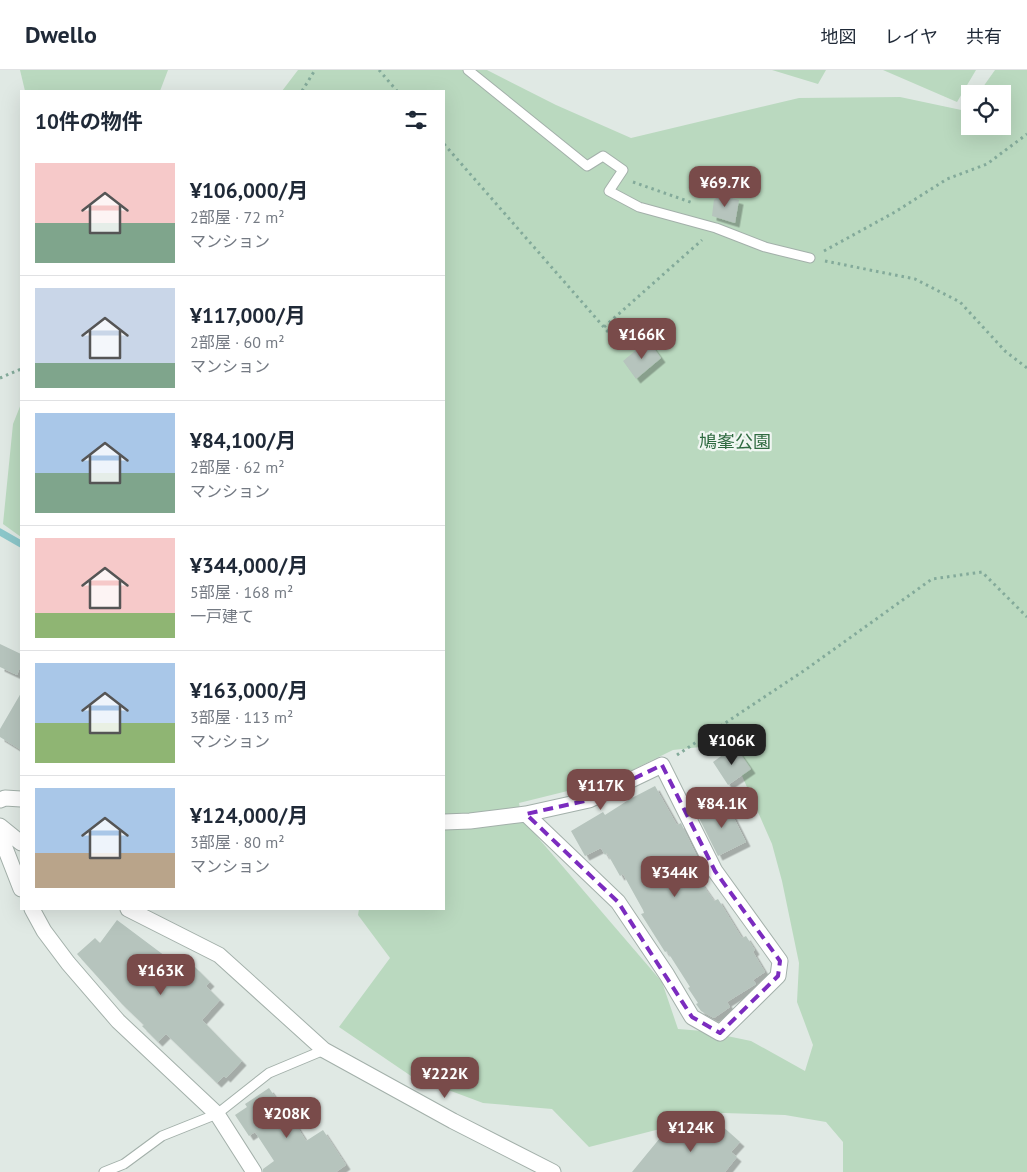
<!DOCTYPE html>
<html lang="ja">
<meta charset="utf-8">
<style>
:root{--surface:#fff;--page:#f6f6f7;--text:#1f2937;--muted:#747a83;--line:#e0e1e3;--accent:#794b4a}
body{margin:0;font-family:"PT Sans","Noto Sans JP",sans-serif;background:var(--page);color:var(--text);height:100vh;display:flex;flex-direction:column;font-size:19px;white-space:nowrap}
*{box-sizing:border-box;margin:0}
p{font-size:16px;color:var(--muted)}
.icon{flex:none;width:28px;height:28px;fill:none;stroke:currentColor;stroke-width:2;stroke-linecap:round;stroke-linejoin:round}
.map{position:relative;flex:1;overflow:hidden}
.side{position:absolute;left:20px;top:20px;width:425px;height:820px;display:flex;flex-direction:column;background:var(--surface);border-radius:0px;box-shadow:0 5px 20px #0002}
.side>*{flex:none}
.tools{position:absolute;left:961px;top:15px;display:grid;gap:10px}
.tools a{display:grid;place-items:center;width:50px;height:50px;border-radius:0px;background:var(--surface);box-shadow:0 5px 20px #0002;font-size:25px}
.price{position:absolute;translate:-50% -42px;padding:0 11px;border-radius:10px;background:var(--accent);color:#fff;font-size:16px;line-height:32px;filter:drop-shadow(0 1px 2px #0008)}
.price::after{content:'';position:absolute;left:50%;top:30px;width:15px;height:11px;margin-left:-8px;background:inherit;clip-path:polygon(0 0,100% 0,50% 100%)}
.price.active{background:#222;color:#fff}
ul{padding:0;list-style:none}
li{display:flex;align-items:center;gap:15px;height:125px;padding:0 15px}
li+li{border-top:1px solid var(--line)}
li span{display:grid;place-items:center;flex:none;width:140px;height:100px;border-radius:0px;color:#555}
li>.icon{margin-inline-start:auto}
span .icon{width:60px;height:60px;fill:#fffc;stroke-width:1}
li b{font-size:21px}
h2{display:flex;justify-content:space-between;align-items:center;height:60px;padding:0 15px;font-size:21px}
header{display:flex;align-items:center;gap:30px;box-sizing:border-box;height:70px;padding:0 25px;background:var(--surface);border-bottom:1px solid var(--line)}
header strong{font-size:24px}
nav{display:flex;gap:28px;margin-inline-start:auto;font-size:18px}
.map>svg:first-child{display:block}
</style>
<header>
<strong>Dwello</strong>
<nav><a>地図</a><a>レイヤ</a><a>共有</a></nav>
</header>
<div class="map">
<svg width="1027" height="1102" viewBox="0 0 1027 1102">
<defs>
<filter id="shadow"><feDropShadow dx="4.5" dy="4.5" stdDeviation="0" flood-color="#0004"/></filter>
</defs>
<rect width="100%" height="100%" fill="#e0e9e4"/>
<!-- green -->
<path fill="#bad9bf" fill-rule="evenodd" d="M 20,0 L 168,0 L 160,21 L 25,21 Z
M 298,0 L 487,0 L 556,35 L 631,68 L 799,28 L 900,27 L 966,41 L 970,35 L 970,56 L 1002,56 L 1002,24 L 978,24 L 995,0 L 1027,0 L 1027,1102 L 843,1102 L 843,1072 L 826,1052 L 785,1045 L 723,1043 L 589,1077 L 552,1039 L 483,1033 L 411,1006 L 339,957 L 390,888 L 358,845 L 359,839 L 444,839 L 444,21 L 282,21 ZM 728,674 L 772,774 L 782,811 L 799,893 L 797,932 L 813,975 L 805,1001 L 751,971 L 703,961 L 678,959 L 662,912 L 522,749 L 519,733 L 612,710 L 673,680 Z
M 772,0 L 826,0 L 818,14 Z
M 883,0 L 976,0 L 957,32 Z
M 21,334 L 21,467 L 3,454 L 13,354 Z"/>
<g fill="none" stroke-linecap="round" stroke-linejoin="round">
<!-- stream -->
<path stroke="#8cc7ca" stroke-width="7" d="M 0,462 L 21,474"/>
</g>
<!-- building -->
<path fill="#b6c4bd" filter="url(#shadow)" d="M 717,124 L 739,130 L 735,153 L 712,146 L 714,129 L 715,130 Z
M 648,270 L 661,288 L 636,309 L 623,291 Z
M 0,574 L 21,584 L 21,595 L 17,605 L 0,597 Z
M 21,623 L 21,680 L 0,667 L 0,659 Z
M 735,676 L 751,699 L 728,715 L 713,692 Z
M 655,716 L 677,755 L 681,753 L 701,795 L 702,797 L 693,801 L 714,831 L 718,829 L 742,868 L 746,866 L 755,880 L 753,882 L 765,902 L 753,910 L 756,914 L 727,932 L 730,937 L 714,948 L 701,941 L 696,934 L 698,933 L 688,918 L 690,917 L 667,881 L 665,882 L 641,844 L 644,843 L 643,840 L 623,804 L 620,806 L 607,783 L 605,785 L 601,778 L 585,786 L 571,761 L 603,742 L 605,745 L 630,729 Z
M 726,732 L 746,772 L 718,786 L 698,746 Z
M 117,850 L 173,892 L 180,885 L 189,895 L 195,897 L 210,912 L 206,916 L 220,930 L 202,950 L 242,991 L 226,1008 L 224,1006 L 217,1013 L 166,964 L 158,972 L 142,956 L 144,955 L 122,934 L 77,884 L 95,868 L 100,873 Z
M 269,1018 L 288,1046 L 290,1045 L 306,1071 L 323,1060 L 346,1095 L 336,1102 L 263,1102 L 263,1099 L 274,1091 L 255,1062 L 249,1066 L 235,1045 L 247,1037 L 245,1034 Z
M 722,1056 L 740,1072 L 731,1082 L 737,1087 L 725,1102 L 632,1102 L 669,1057 L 690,1074 L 703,1058 L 714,1066 Z"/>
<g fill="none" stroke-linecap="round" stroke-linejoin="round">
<defs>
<path id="service" d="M 468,0 L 587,96 L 603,86 L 623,100 L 609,121 L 639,137 L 716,158 L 765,177 L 810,188
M 104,1102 L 124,1094 L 162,1066 L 217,1044 L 269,1003 L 324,980"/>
<path id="minor" d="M 0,730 L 5,728 L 21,729
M 444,752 L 470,751 L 526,744 L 618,832 L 667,905 L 692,947 L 720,963 L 778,906 L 780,891 L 715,801 L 662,695 L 589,730 L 526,744
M 0,756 L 21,773
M 0,765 L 21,819
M 32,839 L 44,861 L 68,893 L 118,951 L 217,1044 L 254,1102
M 128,839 L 219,885 L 324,980 L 453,1051 L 553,1102"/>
</defs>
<!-- service casing -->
<use href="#service" stroke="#a3b0aa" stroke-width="11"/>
<!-- minor casing -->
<use href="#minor" stroke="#a3b0aa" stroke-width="17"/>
<!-- path -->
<path stroke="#83aa9a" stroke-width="3" stroke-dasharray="2.5 4" stroke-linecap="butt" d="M 379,0 L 397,21
M 302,21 L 315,0
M 444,74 L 616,271
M 633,112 L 693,133
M 824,181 L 895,142 L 947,109 L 987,94 L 1027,64
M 825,191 L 915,209 L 960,232 L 1005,281 L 1027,298
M 604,257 L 702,170
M 0,308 L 21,299
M 677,685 L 805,600 L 932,509 L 982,502 L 1027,547"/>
<!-- service -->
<use href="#service" stroke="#fff" stroke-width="9"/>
<!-- minor -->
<use href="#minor" stroke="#fff" stroke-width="15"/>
</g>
<!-- marked area -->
<path fill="none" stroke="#7b2cbf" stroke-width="4" stroke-dasharray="10 6" stroke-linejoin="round" d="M 662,695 L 715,801 L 780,891 L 778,906 L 720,963 L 692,947 L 618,832 L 526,744 L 589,730 Z"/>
<g text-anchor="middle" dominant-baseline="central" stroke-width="4.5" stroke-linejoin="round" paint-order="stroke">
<!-- park labels -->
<g font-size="18" fill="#306b41" stroke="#f0f6f2">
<text x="735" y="371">鳩峯公園</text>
</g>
</g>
</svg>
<div class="tools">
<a><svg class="icon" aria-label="locate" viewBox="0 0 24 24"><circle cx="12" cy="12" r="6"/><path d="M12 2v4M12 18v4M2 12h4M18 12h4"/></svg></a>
</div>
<b class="price" style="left:725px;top:138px">¥69.7K</b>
<b class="price" style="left:642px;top:290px">¥166K</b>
<b class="price active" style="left:732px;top:696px">¥106K</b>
<b class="price" style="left:601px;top:741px">¥117K</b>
<b class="price" style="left:722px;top:759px">¥84.1K</b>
<b class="price" style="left:675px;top:828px">¥344K</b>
<b class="price" style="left:161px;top:926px">¥163K</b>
<b class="price" style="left:445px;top:1029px">¥222K</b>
<b class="price" style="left:287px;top:1069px">¥208K</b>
<b class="price" style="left:691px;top:1083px">¥124K</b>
<section class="side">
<h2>10件の物件<svg class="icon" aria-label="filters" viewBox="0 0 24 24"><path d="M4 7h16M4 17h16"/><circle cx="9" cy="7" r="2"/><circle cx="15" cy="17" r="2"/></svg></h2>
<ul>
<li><span style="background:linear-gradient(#f6c9c9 60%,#7fa58c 0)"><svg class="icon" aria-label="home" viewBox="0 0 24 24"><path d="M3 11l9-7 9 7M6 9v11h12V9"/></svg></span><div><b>¥106,000/月</b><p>2部屋 · 72 m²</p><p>マンション</p></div></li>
<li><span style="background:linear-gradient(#c9d6e8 75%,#7fa58c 0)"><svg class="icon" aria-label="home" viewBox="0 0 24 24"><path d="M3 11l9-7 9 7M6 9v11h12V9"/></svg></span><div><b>¥117,000/月</b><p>2部屋 · 60 m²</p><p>マンション</p></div></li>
<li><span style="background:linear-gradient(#a9c7e8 60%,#7fa58c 0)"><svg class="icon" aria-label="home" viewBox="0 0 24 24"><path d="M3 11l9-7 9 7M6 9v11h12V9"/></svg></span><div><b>¥84,100/月</b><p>2部屋 · 62 m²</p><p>マンション</p></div></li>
<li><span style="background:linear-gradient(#f6c9c9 75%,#8fb573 0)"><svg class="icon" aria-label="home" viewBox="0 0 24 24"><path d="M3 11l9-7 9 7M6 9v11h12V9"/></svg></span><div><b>¥344,000/月</b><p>5部屋 · 168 m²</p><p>一戸建て</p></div></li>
<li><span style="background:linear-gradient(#a9c7e8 60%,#8fb573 0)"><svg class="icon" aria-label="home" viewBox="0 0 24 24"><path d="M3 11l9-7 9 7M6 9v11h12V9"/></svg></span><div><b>¥163,000/月</b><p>3部屋 · 113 m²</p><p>マンション</p></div></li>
<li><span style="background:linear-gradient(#a9c7e8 65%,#b9a48a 0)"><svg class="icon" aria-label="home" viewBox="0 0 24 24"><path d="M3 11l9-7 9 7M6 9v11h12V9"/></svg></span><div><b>¥124,000/月</b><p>3部屋 · 80 m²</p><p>マンション</p></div></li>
</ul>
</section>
</div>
